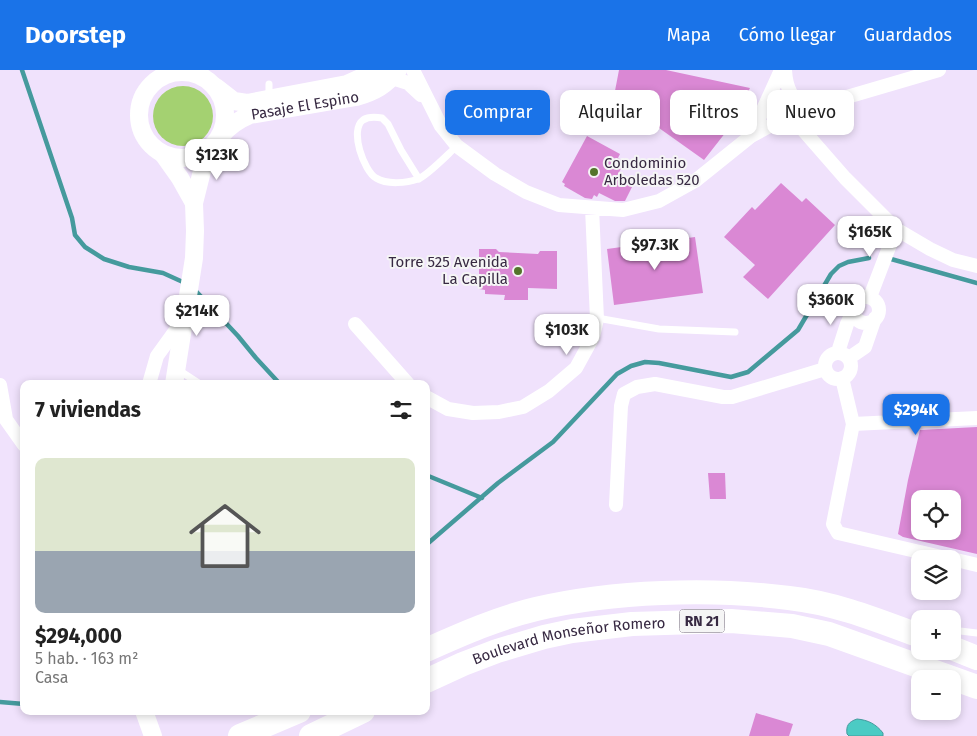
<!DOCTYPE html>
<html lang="es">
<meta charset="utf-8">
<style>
:root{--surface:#fff;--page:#f2f2f2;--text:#222;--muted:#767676;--accent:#1a73e8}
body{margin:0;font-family:"Fira Sans",sans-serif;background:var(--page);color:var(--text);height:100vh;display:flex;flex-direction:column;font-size:19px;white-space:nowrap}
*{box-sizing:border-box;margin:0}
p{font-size:16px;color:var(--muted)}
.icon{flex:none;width:28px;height:28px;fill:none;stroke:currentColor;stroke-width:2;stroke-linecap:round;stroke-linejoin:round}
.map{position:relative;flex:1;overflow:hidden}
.sheet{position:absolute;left:20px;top:310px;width:410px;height:335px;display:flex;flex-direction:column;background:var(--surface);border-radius:10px;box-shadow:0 2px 8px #0003}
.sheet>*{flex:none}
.banner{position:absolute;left:445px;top:20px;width:456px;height:45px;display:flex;gap:10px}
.fabs{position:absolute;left:911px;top:420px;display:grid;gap:10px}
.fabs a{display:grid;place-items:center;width:50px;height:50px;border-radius:10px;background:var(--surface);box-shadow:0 2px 8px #0003;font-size:25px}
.price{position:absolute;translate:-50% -42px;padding:0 11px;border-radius:10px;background:#fff;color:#222;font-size:16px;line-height:32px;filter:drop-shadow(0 1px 2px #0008)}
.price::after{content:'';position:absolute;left:50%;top:30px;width:15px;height:11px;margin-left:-8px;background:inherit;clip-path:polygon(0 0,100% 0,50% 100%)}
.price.on{background:var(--accent);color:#fff}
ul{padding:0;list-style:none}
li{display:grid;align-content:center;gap:10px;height:265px;padding:0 15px}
li span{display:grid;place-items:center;height:155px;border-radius:10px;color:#555}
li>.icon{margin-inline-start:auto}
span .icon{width:90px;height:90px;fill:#fffc;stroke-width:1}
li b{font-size:21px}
h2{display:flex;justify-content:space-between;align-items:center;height:60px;padding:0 15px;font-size:21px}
.tag{padding:0 18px;border-radius:10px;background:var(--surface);box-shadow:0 2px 8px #0003;font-size:18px;line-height:45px}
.tag.on{background:var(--accent);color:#fff}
header{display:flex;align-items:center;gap:30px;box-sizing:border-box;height:70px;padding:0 25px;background:var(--accent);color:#fff}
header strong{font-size:24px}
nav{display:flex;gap:28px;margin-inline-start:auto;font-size:18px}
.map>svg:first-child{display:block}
</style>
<header>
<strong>Doorstep</strong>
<nav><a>Mapa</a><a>Cómo llegar</a><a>Guardados</a></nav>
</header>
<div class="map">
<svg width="977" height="666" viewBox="0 0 977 666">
<rect width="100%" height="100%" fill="#f0e2fc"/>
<!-- green -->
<path fill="#a4d171" d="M153 46a30 30 0 1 1 60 0a30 30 0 1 1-60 0Z"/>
<!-- water -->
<path fill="#4bcbc4" stroke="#459a9d" d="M 857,649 C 868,650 876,654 883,663 L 883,666 L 849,666 L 847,664 C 846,656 848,652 857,649 Z"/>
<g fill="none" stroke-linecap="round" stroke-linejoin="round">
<!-- stream -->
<path stroke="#459a9d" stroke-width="4.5" d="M 22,0 L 72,148 L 75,165 L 85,177 L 104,189 L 129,197 L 163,203 L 185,213
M 891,189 L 977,213
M 193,218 L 238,266 L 256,288 L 280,314
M 426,405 L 482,428
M 426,475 L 498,413 L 553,372 L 617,304 L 631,296 L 645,292 L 659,293 L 731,307 L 748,302 L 798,260 L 831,204 L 839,196 L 848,192 L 869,188
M 0,632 L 24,634"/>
</g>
<!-- building -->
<path fill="#da88d4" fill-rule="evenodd" d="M 619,0 L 666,0 L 750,18 L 733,53 L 704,90 L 614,26 Z
M 587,66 L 620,84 L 618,88 L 625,92 L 618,104 L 634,113 L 625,131 L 615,131 L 599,123 L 597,127 L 594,125 L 592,129 L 585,128 L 564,116 L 565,114 L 562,112 Z
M 781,113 L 802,132 L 806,128 L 835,155 L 768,229 L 743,207 L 755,195 L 724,167 L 752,137 L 755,140 Z
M 695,167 L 703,223 L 614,235 L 607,179 Z
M 479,179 L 496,179 L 499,182 L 538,184 L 540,181 L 557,181 L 557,219 L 528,218 L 528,230 L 504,230 L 505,225 L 485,224 L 485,220 L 479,219 Z
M 977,357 L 977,484 L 903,467 L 898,464 L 908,410 L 920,360 ZM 920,429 L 952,429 L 952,461 L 920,461 Z
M 708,403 L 725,403 L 726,429 L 710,429 Z
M 756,643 L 793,654 L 789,666 L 749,666 Z"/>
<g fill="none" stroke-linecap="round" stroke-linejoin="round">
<!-- service -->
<path stroke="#fff" stroke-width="7" d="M 269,14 L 269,29
M 419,109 L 401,80 L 388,54 L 382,48 C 376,47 369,46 363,50 C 349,60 364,101 376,108 C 387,115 407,113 418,109 C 427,106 448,84 457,76
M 597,248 L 659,259 L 735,262
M 177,299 L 200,314
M 952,560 L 977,563"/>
<!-- minor -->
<path stroke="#fff" stroke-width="14" d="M 413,0 L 441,56 L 457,76 L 495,104 L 526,122 L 559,135 L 623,140 L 659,131 L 695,111 L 751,66 L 790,45 L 806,39 L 939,0
M 785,0 C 786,17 791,29 806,39
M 392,8 L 408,13 L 421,25
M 790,45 L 845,108 L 896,159 L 930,179 L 953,190 L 977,196
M 751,66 L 781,0
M 870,227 L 896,159
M853 240a13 13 0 1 1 26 0a13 13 0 1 1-26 0Z
M 355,254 L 408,314
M 838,282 L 847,254 L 853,241
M825 296a13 13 0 1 1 26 0a13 13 0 1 1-26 0Z
M 849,288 L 865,277 L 875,248
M 842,308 L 853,354 L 833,454 L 838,463 L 950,489
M 149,314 L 157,286 L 183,250
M 0,315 L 6,349
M 426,327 L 448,339 L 473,343 L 499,342 L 523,337 L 549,321 L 576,298 L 593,267 L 597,249 L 592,138
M 0,341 L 24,375
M 853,354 L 977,348
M 616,435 L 621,336 L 624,324 L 637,317 L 655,314 L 723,327 L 732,327 L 825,299
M 952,489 L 977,495"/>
<!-- tertiary -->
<g stroke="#fff" stroke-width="18">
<circle cx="182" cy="45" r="43"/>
<path d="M 216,17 L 234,31 L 247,33 L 347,14 L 378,0"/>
<path id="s1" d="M 221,66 C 229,56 238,50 250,45 L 356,27 C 374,22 387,15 398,0"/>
<path d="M 163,84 L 180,108 L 194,133"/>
<path d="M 174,314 L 194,188 L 195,161 L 194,133 L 207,81"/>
<path d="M 144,641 L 153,666"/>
</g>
<!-- trunk -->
<g stroke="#fff" stroke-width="24">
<path d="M 952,578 L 977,588"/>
<path d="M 426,580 C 462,564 498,548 536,539 C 613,521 711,518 789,528 C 835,533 877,550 920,566"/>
<path id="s2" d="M 426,611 L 463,594 L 497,581 L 544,567 L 572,561 L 632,554 L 731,551 L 792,556 L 829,564 L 977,617"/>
<path d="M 240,666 L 299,641"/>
<path d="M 311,666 L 363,641"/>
</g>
</g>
<!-- markers -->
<g fill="#54742b" stroke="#f5f5f5" stroke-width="2">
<circle cx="594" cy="102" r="5"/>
<circle cx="518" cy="201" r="5"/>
</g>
<g text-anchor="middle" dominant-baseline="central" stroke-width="4" stroke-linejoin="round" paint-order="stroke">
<!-- shield labels -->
<rect fill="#f5f5f5" stroke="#706678" stroke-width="1" x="679.5" y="539.5" width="45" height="23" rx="4"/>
<g font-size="14" font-weight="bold" fill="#372942">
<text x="702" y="551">RN 21</text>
</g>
<!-- street labels -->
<g font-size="15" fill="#372942" stroke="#f5f5f5">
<text stroke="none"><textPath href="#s1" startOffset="92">Pasaje El Espino</textPath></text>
<text stroke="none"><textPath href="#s2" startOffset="150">Boulevard Monseñor Romero</textPath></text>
</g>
<!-- poi labels -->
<g font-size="15" fill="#372942" stroke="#f5f5f5" text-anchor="start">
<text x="604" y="93">Condominio<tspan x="604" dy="17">Arboledas 520</tspan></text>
<text x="508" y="192" text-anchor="end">Torre 525 Avenida<tspan x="508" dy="17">La Capilla</tspan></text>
</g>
</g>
</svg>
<div class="fabs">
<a><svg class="icon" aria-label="locate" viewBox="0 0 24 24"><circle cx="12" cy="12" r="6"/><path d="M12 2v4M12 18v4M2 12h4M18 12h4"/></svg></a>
<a><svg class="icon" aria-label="layers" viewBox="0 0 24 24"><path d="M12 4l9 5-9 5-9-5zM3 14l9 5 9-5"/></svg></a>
<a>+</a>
<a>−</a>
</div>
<b class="price" style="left:217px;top:111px">$123K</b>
<b class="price" style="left:870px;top:188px">$165K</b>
<b class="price" style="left:655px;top:201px">$97.3K</b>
<b class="price" style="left:831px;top:256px">$360K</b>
<b class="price" style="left:197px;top:267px">$214K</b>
<b class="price" style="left:567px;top:286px">$103K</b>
<b class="price on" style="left:916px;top:366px">$294K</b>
<div class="banner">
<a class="tag on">Comprar</a>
<a class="tag">Alquilar</a>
<a class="tag">Filtros</a>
<a class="tag">Nuevo</a>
</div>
<section class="sheet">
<h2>7 viviendas<svg class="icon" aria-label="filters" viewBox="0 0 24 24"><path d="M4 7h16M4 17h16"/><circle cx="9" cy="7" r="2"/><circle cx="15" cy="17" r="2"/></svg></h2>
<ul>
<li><span style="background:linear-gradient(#dfe7d0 60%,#9aa5b1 0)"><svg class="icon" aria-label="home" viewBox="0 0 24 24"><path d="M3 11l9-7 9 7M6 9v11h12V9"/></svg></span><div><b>$294,000</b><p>5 hab. · 163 m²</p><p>Casa</p></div></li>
</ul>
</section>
</div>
